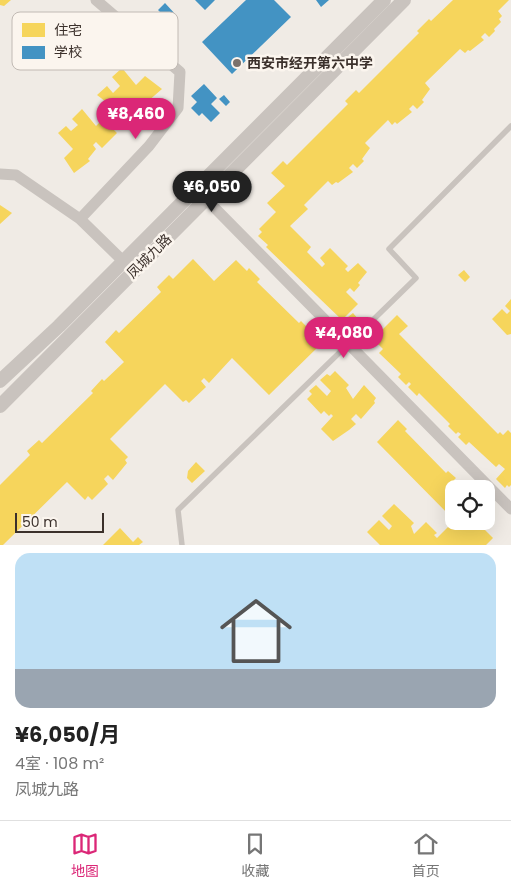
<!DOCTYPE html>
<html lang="zh">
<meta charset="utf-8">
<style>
:root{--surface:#fff;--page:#f2f2f2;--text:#222;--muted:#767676;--line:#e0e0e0;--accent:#db2777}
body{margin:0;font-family:Poppins,"Noto Sans SC",sans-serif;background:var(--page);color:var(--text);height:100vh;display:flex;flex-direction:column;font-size:19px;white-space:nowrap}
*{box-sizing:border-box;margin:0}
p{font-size:16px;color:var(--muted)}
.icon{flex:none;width:28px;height:28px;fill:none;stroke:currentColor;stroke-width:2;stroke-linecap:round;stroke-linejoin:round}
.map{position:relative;height:545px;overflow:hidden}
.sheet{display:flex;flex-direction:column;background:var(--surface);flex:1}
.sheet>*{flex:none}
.fabs{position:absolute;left:445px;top:480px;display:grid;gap:10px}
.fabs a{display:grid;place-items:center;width:50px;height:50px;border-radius:10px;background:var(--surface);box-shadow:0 5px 20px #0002;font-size:25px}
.scale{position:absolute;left:15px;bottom:12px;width:89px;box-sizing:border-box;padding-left:5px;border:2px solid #3b302b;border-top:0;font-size:14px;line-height:18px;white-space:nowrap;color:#3b302b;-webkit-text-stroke:4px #fbf5ee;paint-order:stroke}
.price{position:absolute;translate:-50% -42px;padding:0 11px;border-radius:18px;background:var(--accent);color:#fff;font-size:16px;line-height:32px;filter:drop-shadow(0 1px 2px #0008)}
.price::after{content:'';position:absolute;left:50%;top:30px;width:15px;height:11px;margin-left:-8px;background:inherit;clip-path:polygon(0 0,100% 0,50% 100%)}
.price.on{background:#222;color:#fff}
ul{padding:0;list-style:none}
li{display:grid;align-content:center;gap:10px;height:265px;padding:0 15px}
li span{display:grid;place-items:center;height:155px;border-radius:15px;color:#555}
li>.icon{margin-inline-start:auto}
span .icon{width:90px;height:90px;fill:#fffc;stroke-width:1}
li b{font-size:21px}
.tab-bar{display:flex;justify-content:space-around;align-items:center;height:70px;border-top:1px solid var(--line);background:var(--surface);font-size:14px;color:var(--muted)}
.tab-bar a{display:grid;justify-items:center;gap:2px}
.tab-bar .on{color:var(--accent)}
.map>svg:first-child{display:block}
</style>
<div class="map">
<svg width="511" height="545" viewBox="0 0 511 545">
<rect width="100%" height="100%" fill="#f0ebe5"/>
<!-- homes -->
<path fill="#f6d55c" d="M 0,0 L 11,0 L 4,6 L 0,5 Z
M 453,0 L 509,0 L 498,11 L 502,16 L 499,19 L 501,22 L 494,29 L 495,31 L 489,37 L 485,33 L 481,37 L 484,40 L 470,51 L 468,50 L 465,53 L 460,49 L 425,83 L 430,89 L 422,100 L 424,102 L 417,109 L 413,105 L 409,109 L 412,112 L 397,124 L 395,122 L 392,125 L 388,120 L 365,143 L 370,148 L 362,159 L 364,161 L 357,168 L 353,164 L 349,168 L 353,172 L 338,183 L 336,182 L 332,185 L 328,181 L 304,205 L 308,209 L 290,226 L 311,247 L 307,252 L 322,267 L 325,264 L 320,258 L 330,248 L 348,266 L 345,269 L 348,272 L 358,263 L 367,272 L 358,283 L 360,285 L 354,292 L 350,288 L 346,292 L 358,304 L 342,320 L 266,247 L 268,245 L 258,236 L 262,232 L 259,229 L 276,212 L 267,203 L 285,186 L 271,173 L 283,161 L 287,165 L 348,104 L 345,101 L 356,90 L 359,93 L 419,33 L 417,31 L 429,19 L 431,21 Z
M 122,68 L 136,85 L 145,76 L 162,89 L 147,102 L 142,101 L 132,111 L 135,115 L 120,130 L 115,125 L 112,128 L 117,133 L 102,148 L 96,142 L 93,145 L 96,149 L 88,159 L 90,161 L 74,173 L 64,158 L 73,149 L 58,133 L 66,126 L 71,131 L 78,125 L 72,119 L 82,109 L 96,126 L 114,108 L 97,95 L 107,86 L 113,93 L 120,86 L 112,77 Z
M 0,205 L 12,213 L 0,224 Z
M 193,259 L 214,281 L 236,260 L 247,271 L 249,268 L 260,279 L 257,282 L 299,323 L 301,321 L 312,332 L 310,335 L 320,345 L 269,395 L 232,358 L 209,383 L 204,378 L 201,381 L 206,387 L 189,403 L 186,400 L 183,402 L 165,384 L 110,439 L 128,457 L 125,460 L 127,463 L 113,480 L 108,475 L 104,479 L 108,484 L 92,500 L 88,496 L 85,500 L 67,482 L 3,545 L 0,545 L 0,485 L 30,455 L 27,451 L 39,440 L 42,443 L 93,393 L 91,391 L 102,379 L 104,381 L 124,362 L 105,342 L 116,330 L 119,333 L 161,292 L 157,287 L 169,275 L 173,279 Z
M 464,270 L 470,277 L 465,282 L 458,275 Z
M 511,299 L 511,334 L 507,335 L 492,319 L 502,309 L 507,314 L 510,311 L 505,306 Z
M 353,313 L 359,320 L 349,329 L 343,321 Z
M 397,315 L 408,326 L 399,334 L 498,434 L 500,432 L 503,435 L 508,430 L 511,433 L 511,485 L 509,487 L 507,485 L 505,488 L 496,479 L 505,469 L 499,464 L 496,467 L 469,442 L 466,445 L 458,437 L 461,434 L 458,432 L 456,434 L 448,426 L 450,424 L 419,393 L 417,396 L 408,387 L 411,384 L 409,382 L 406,385 L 398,377 L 401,374 L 379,353 L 383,349 L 373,339 Z
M 367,330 L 373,335 L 368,341 L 362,336 Z
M 335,371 L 349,385 L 346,388 L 353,399 L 364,385 L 376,398 L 374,401 L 375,403 L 361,419 L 356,414 L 351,419 L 356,424 L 349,430 L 333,441 L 321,429 L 333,416 L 331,414 L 329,416 L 324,411 L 321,414 L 307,399 L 312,394 L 309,391 L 316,385 L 327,396 L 331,391 L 320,380 L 327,374 L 330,376 Z
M 398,420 L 407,429 L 405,431 L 446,473 L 448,471 L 456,478 L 454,480 L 462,489 L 454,489 L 454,520 L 377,442 Z
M 196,462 L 205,471 L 192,483 L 187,478 L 188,471 Z
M 394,504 L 414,523 L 411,526 L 414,534 L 426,522 L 437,533 L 434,535 L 437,538 L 454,521 L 476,521 L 493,538 L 486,545 L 380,545 L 367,532 L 379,520 L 389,530 L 392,526 L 382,516 Z
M 120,528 L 133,542 L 138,537 L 143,542 L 139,545 L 103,545 Z"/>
<!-- schools -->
<path fill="#4393c3" d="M 195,0 L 215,0 L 205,10 Z
M 246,0 L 274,0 L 291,17 L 232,74 L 202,42 Z
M 316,0 L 329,0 L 321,7 Z
M 165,3 L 176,15 L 170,22 L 158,10 Z
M 204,84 L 217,98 L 211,104 L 220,113 L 211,122 L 202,113 L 199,116 L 191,108 L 197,102 L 191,96 Z
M 224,95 L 230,102 L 226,106 L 219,99 Z"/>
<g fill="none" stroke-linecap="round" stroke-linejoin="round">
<!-- service -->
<path stroke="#c9c3be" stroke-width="5.5" d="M 182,545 L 178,510 L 416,278 L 389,249 L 511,126"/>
<!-- minor -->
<path stroke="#c9c3be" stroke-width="11" d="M 96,0 L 180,72 L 178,108 L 149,146 L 80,219 L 123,261
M 0,174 L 16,175 L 80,219
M 201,194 L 511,509"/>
<!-- tertiary -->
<path stroke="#c9c3be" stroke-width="14" d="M 0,381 L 59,326 L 384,0
M 0,406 L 404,0"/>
</g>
<!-- markers -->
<circle fill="#7a716c" stroke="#fbf5ee" stroke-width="2" cx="237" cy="63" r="5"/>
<g text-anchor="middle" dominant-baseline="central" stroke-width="5" stroke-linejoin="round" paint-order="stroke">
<!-- poi labels -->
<g font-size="14" font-weight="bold" fill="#3b302b" stroke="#fbf5ee" text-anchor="start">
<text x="247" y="63">西安市经开第六中学</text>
</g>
<!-- street labels -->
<g font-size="14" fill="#3b302b" stroke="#fbf5ee">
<text transform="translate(149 256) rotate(-45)">凤城九路</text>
</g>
</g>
<!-- legend -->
<rect x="12" y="12" width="166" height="58" rx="8" fill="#fbf5ee" stroke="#c1bab4" stroke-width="1"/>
<rect x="22" y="23" width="23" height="14" fill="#f6d55c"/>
<rect x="22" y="46" width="23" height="13" fill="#4393c3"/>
<g font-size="14" fill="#3b302b">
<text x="54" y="35">住宅</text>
<text x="54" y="57">学校</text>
</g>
</svg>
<div class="fabs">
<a><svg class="icon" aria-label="locate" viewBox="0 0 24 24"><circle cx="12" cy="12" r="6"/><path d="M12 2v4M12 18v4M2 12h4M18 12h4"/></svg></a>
</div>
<div class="scale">50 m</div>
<b class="price" style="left:136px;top:140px">¥8,460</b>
<b class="price on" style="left:212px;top:213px">¥6,050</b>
<b class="price" style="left:344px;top:359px">¥4,080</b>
</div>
<section class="sheet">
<ul>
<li><span style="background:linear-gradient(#bfe0f5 75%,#9aa5b1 0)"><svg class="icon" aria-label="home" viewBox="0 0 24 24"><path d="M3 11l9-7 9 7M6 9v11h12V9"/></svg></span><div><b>¥6,050/月</b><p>4室 · 108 m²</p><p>凤城九路</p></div></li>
</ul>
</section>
<nav class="tab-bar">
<a class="on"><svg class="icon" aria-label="map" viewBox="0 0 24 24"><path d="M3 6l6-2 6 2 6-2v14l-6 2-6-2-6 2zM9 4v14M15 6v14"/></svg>地图</a>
<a><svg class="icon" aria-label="saved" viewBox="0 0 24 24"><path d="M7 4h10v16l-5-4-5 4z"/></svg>收藏</a>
<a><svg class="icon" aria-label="home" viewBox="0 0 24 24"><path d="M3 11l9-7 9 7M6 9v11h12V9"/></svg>首页</a>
</nav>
